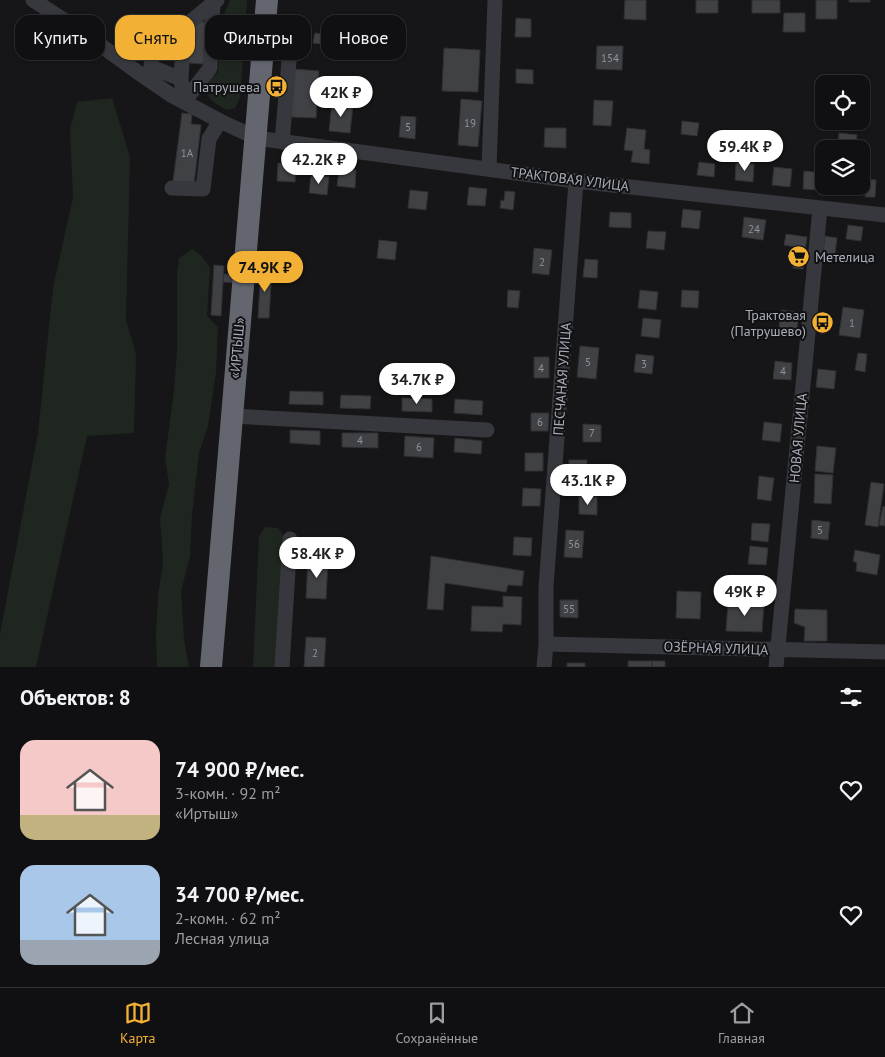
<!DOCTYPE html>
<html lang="ru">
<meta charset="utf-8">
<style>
:root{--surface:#101012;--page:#19191b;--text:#f1f3f6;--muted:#9c9d9f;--line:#303032;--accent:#f2b134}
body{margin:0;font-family:"PT Sans",sans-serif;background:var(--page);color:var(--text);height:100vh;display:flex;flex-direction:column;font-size:19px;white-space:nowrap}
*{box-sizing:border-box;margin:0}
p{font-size:16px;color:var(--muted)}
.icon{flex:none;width:28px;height:28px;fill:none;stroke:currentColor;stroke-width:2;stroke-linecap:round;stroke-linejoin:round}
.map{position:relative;height:667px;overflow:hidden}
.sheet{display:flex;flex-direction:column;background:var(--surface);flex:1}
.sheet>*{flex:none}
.top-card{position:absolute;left:15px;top:15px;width:500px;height:45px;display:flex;gap:10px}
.buttons{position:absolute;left:815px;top:75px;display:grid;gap:10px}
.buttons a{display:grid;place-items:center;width:55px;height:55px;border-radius:10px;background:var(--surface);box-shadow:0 1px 4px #0004,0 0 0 1px var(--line);font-size:25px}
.price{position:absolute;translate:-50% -42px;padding:0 11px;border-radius:18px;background:#fff;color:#222;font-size:16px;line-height:32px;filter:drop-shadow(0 1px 2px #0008)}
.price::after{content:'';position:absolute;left:50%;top:30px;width:15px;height:11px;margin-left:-8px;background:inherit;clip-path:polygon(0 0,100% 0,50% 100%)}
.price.active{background:var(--accent);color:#111}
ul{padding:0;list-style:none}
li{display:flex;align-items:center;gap:15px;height:125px;padding:0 20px}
li span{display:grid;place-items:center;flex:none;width:140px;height:100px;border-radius:15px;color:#555}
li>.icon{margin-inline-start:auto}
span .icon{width:60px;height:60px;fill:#fffc;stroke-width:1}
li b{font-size:21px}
h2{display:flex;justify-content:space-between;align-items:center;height:60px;padding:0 20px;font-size:21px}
.tag{padding:0 18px;border-radius:15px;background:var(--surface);box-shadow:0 1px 4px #0004,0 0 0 1px var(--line);font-size:18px;line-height:45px}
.tag.active{background:var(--accent);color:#111}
.dock{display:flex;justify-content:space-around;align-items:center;height:70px;border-top:1px solid var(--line);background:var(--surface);font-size:14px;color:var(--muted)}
.dock a{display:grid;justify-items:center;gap:2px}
.dock .active{color:var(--accent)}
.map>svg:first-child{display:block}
</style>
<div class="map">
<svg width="885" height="667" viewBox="0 0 885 667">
<rect width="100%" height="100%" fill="#161618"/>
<!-- green -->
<path fill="#1e261f" d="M 230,0 L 247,0 L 240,98 L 235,108 L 227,110 C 208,101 196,88 218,72 L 223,17 Z
M 112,98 L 130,157 L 126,320 L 136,354 L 134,433 L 87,436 L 36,667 L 0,667 L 0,634 L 38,433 L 53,288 L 73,197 L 70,129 L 77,102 Z
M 192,249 L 201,255 L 210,268 L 207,316 L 218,327 L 216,372 L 208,426 L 199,453 L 192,514 L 190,556 L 181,592 L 184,639 L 189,667 L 157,667 L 156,633 L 158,596 L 163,562 L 160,518 L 169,484 L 165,458 L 174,391 L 177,350 L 177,272 L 179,258 Z
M 265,527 L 278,528 L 284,537 L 278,667 L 253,667 L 259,536 Z"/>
<!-- building -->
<path fill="#404145" stroke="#303034" d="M 625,0 L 646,0 L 646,20 L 624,19 Z
M 696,0 L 718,0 L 718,13 L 696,13 Z
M 752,0 L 780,0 L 780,13 L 752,13 Z
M 816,0 L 837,0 L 837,19 L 816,19 Z
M 849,0 L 870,0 L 870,2 L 849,2 Z
M 784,13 L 805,13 L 805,32 L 783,32 Z
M 516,18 L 531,19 L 531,37 L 515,37 Z
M 193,22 L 206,22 L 203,64 L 189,63 L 179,43 L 191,43 Z
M 315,33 L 322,34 L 321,44 L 313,43 Z
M 166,34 L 180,34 L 179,58 L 165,58 Z
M 597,46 L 623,46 L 622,70 L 596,69 Z
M 444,48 L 480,50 L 478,92 L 442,91 Z
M 294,69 L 319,71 L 316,118 L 291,117 Z
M 516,69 L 533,70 L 533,84 L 516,83 Z
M 461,99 L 482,101 L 478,147 L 458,145 Z
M 594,100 L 613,101 L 611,126 L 593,125 Z
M 332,103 L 353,105 L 350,133 L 329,131 Z
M 182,113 L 192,114 L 191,124 L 201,125 L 194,184 L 173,181 Z
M 401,116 L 416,117 L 415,139 L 399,137 Z
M 682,121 L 699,123 L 697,136 L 681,134 Z
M 545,128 L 566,128 L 566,148 L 544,147 Z
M 627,128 L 646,130 L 644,149 L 650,150 L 649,164 L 631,162 L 633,151 L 624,150 Z
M 839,133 L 857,135 L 856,149 L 838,149 Z
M 699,162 L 715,164 L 714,177 L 697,175 Z
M 278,163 L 296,165 L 295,182 L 277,181 Z
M 736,163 L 754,164 L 753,182 L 735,180 Z
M 774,167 L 792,169 L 790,187 L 772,185 Z
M 339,169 L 356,170 L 355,188 L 337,186 Z
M 804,171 L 822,173 L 820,190 L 803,189 Z
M 311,176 L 329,177 L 327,195 L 309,193 Z
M 866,179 L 876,180 L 875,197 L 865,197 Z
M 469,187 L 487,189 L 485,206 L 467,205 Z
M 410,190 L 428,192 L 426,210 L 408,208 Z
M 505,191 L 515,192 L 513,210 L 500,208 L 501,200 L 504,201 Z
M 683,209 L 701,211 L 699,229 L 681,227 Z
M 610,212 L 631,213 L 631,228 L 609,227 Z
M 744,217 L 766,220 L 763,240 L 742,237 Z
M 848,225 L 863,227 L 861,241 L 846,239 Z
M 648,231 L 666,232 L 664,250 L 646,248 Z
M 786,234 L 807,237 L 803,269 L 793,268 L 796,247 L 784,245 Z
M 825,236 L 837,238 L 835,255 L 823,254 Z
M 379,240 L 397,242 L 395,260 L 377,258 Z
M 534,248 L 552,250 L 549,275 L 532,273 Z
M 585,259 L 598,260 L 597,278 L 583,277 Z
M 214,265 L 224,266 L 221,316 L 211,315 Z
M 261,267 L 272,268 L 269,318 L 258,318 Z
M 224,274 L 260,276 L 260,284 L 223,282 Z
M 508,290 L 520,291 L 518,308 L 507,307 Z
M 640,290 L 658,292 L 656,310 L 638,308 Z
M 682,290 L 699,291 L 698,308 L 681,307 Z
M 843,307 L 864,310 L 860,338 L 839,335 Z
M 781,310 L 799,312 L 797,330 L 779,328 Z
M 643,318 L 661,320 L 659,338 L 641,336 Z
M 580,346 L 599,348 L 596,379 L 577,377 Z
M 858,353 L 867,354 L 865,372 L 855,370 Z
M 636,354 L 654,356 L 652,374 L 634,372 Z
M 534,357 L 549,357 L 549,378 L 534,378 Z
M 775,361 L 792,363 L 791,380 L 773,379 Z
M 818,369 L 836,371 L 834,389 L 816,387 Z
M 290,391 L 323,392 L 323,405 L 289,404 Z
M 341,395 L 371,396 L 370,409 L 340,408 Z
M 402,398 L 432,399 L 432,412 L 402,411 Z
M 455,399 L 483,401 L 482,415 L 454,413 Z
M 531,413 L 549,413 L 548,431 L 531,431 Z
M 764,422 L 782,424 L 780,442 L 762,440 Z
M 583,424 L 601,425 L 601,442 L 583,442 Z
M 290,430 L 320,431 L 320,445 L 290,443 Z
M 342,433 L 378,433 L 378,448 L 342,447 Z
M 405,436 L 434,438 L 433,458 L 404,456 Z
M 455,438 L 482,441 L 481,454 L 454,452 Z
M 817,446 L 836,448 L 833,473 L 815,471 Z
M 525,453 L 543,453 L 543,471 L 525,471 Z
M 569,460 L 587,460 L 586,478 L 568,477 Z
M 815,474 L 833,475 L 831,504 L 814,503 Z
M 759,476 L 774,478 L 771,501 L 757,499 Z
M 871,482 L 884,484 L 878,527 L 865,525 Z
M 523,488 L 541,489 L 540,506 L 522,506 Z
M 579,496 L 597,497 L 597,515 L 579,514 Z
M 883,506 L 885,507 L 885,526 L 879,525 Z
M 812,520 L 830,522 L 828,540 L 811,538 Z
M 752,523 L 770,524 L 768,542 L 751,540 Z
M 566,530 L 584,531 L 582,558 L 564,557 Z
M 514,537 L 532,538 L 531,556 L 513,555 Z
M 750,546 L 768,548 L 766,565 L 748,564 Z
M 855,550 L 880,555 L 877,575 L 856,571 L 857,563 L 853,561 Z
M 431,556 L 524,571 L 522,586 L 508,585 L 506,592 L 445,583 L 443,610 L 427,609 Z
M 308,559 L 328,560 L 326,599 L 306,598 Z
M 677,591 L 701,592 L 700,619 L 676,618 Z
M 503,596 L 522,597 L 521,625 L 503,624 L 502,632 L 471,631 L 472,606 L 503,607 Z
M 560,600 L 578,600 L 578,618 L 560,617 Z
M 728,602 L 764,603 L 762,632 L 726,631 Z
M 795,609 L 827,610 L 827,641 L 804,641 L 805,627 L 794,623 Z
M 306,637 L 326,638 L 324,667 L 304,667 Z
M 628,661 L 652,661 L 652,667 L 628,667 Z
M 652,661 L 665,661 L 665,667 L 652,667 Z
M 567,663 L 585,663 L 585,667 L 567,667 Z"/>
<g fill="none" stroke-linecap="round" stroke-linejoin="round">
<!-- minor -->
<path stroke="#37383d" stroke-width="15" d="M 33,0 L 81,31 L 136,71 L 171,95 L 220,121 L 256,138 L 576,181 L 885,215
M 265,32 L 286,35 L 291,38 L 282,142
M 181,79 L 151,67 L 154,25 L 184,27
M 184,102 L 181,79 L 184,27 L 217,0
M 184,102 L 210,68 L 213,4
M 489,169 L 495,0
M 172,188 L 203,189 L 209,139 L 220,121
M 232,416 L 487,430
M 546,644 L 885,652
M 282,667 L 290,539
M 544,667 L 546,644 L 546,587 L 576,181
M 776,667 L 820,208"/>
<!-- highway -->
<path stroke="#63666e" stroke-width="22" d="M 211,667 L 267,0"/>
</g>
<!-- icons -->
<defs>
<symbol id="bus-disc" viewBox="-11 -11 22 22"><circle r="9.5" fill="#f2b134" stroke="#111113"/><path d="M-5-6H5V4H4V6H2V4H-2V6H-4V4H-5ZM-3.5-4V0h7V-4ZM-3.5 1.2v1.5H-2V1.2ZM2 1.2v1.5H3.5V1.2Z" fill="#111"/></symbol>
<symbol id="supermarket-disc" viewBox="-11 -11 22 22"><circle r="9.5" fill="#f2b134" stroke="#111113"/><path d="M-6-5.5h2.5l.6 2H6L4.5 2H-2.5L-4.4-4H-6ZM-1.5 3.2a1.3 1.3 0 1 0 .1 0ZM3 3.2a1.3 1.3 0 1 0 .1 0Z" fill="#111"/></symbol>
</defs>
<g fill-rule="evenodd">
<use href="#bus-disc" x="264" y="74" width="25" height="25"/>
<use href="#supermarket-disc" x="786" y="244" width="25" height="25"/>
<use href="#bus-disc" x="810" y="310" width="25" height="25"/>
</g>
<g text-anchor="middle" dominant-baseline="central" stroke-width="4" stroke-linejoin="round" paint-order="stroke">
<!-- number labels -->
<g font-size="11" fill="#8e929b">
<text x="610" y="58">154</text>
<text x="470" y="123">19</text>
<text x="408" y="127">5</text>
<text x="187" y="153">1А</text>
<text x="754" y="229">24</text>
<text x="542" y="262">2</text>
<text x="852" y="323">1</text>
<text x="588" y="362">5</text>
<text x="644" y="364">3</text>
<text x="541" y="368">4</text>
<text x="783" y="371">4</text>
<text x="540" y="422">6</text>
<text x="592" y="433">7</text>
<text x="360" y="440">4</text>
<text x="419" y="447">6</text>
<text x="820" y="530">5</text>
<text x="574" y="544">56</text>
<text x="569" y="609">55</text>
<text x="315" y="653">2</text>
</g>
<!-- poi labels -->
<g font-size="14" fill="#a8adb8" stroke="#111113" text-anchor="end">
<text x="260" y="87">Патрушева</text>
<text x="815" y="257" text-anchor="start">Метелица</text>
<text x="806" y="315">Трактовая<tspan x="806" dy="16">(Патрушево)</tspan></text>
</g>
<!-- street labels -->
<g font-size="14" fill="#a8adb8" stroke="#111113">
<text transform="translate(570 179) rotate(7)">ТРАКТОВАЯ УЛИЦА</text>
<text transform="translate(237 348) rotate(-85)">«ИРТЫШ»</text>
<text transform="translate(562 379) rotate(-86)">ПЕСЧАНАЯ УЛИЦА</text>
<text transform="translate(798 438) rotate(-85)">НОВАЯ УЛИЦА</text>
<text transform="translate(716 648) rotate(2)">ОЗЁРНАЯ УЛИЦА</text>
</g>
</g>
</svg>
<div class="buttons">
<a><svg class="icon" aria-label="locate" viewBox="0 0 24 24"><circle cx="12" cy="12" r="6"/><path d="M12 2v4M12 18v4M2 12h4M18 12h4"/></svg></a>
<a><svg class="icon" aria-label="layers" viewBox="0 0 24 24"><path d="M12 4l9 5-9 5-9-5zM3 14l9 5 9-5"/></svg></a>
</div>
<b class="price" style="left:341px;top:118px">42K ₽</b>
<b class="price" style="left:745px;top:172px">59.4K ₽</b>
<b class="price" style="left:319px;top:185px">42.2K ₽</b>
<b class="price active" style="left:265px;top:293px">74.9K ₽</b>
<b class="price" style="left:417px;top:405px">34.7K ₽</b>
<b class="price" style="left:588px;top:506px">43.1K ₽</b>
<b class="price" style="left:317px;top:579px">58.4K ₽</b>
<b class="price" style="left:745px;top:617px">49K ₽</b>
<div class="top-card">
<a class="tag">Купить</a>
<a class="tag active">Снять</a>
<a class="tag">Фильтры</a>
<a class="tag">Новое</a>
</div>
</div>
<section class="sheet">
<h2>Объектов: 8<svg class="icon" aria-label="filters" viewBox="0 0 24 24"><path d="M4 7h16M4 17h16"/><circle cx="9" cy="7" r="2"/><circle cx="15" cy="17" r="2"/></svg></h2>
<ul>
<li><span style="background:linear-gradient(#f6c9c9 75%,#c2b280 0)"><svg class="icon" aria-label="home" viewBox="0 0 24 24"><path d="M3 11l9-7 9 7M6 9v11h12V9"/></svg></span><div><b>74 900 ₽/мес.</b><p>3-комн. · 92 m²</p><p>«Иртыш»</p></div><svg class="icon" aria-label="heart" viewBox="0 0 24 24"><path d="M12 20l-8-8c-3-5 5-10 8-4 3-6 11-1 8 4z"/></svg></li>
<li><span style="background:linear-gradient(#a9c7e8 75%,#9aa5b1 0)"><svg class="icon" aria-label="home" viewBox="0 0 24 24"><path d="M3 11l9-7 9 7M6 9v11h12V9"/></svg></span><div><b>34 700 ₽/мес.</b><p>2-комн. · 62 m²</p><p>Лесная улица</p></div><svg class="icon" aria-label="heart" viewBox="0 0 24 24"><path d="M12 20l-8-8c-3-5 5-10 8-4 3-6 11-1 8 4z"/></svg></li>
</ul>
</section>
<nav class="dock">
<a class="active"><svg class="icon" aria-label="map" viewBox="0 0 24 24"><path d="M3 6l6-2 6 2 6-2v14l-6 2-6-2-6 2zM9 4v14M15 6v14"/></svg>Карта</a>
<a><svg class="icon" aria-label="saved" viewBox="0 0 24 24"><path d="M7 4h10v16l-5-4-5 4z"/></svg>Сохранённые</a>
<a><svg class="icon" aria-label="home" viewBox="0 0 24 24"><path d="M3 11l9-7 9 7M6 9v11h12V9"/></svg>Главная</a>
</nav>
